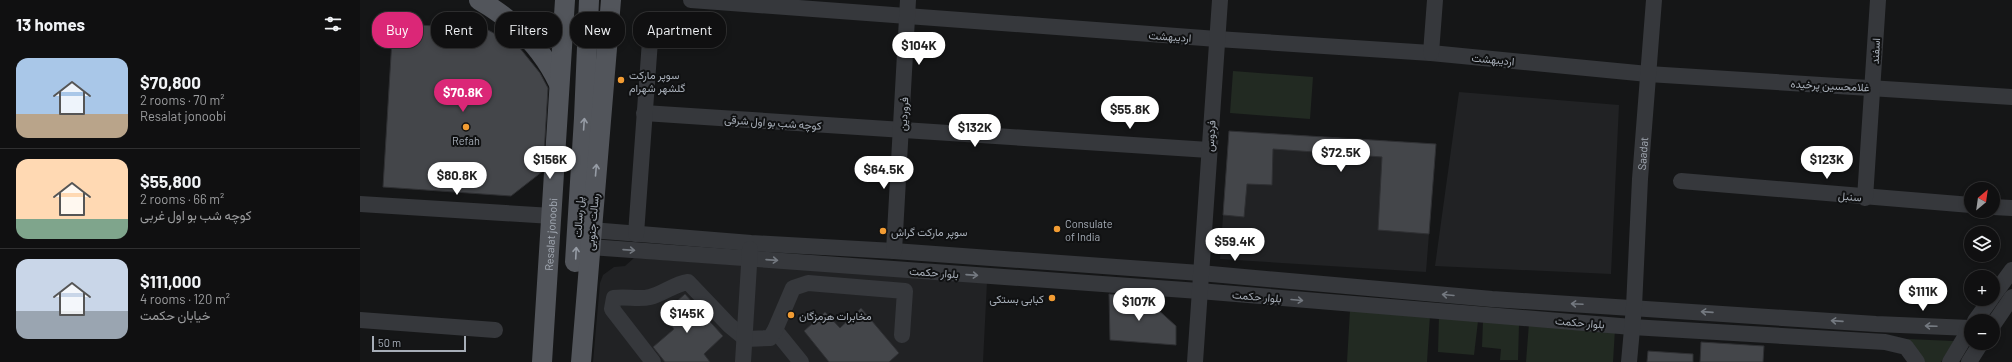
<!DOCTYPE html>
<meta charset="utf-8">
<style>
:root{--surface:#101011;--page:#19191a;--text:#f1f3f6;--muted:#9c9d9f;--line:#303031;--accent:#db2777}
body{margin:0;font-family:Barlow,Vazirmatn,sans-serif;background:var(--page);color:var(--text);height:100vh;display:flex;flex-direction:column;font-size:15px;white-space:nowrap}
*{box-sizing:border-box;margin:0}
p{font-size:13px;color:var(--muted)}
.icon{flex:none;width:22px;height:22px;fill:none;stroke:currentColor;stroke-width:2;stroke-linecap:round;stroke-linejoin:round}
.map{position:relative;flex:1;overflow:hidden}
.sheet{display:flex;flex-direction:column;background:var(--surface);width:360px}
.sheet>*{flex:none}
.guide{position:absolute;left:12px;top:12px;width:380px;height:36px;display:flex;gap:8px}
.needle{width:26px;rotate:29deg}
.controls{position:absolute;left:1604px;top:182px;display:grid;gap:8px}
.controls a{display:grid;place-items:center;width:36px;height:36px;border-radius:50%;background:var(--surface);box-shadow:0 2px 6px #0003,0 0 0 1px var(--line);font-size:20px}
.scale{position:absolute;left:12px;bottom:10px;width:94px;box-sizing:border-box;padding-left:4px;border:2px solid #a7aeb8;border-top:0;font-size:11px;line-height:14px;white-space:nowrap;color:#a7aeb8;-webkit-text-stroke:3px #101112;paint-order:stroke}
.price{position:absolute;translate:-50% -34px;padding:0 9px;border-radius:14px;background:#fff;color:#222;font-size:13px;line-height:26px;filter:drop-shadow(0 1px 2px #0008)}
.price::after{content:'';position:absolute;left:50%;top:24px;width:12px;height:9px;margin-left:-6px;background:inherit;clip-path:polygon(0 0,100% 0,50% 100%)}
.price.selected{background:var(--accent);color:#fff}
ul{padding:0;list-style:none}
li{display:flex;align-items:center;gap:12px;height:100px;padding:0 16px}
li+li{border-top:1px solid var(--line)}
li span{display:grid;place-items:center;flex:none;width:112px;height:80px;border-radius:12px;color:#555}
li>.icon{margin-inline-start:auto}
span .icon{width:48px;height:48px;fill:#fffc;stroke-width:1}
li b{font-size:17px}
h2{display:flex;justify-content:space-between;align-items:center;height:48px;padding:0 16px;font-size:17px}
.tag{padding:0 14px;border-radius:16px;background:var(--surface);box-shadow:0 2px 6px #0003,0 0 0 1px var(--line);font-size:14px;line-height:36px}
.tag.selected{background:var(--accent);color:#fff}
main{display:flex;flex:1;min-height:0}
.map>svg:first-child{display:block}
</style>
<main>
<section class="sheet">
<h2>13 homes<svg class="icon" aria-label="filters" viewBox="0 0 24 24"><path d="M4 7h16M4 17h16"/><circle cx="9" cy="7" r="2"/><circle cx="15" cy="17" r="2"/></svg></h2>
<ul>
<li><span style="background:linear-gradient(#a9c7e8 70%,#b9a48a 0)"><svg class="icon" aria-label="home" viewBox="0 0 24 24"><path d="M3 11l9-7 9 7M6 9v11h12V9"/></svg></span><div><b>$70,800</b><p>2 rooms · 70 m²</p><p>Resalat jonoobi</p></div></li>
<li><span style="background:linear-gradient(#ffd9b3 75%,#7fa58c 0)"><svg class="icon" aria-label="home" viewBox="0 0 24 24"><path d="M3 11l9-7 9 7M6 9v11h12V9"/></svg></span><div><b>$55,800</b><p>2 rooms · 66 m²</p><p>کوچه شب بو اول غربی</p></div></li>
<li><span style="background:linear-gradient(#c9d6e8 65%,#9aa5b1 0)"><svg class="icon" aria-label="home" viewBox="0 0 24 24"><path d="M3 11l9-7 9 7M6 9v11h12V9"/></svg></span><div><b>$111,000</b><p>4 rooms · 120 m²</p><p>خیابان حکمت</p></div></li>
</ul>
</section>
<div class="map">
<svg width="1652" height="362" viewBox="0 0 1652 362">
<rect width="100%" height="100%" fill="#151617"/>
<!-- built -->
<path fill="#212224" d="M 1099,92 L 1259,105 L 1251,274 L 1075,266 Z
M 869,131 L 1076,144 L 1066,272 L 860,259 Z
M 274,258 L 627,282 L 623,362 L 233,362 L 240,283 L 243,275 L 254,267 L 265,266 Z"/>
<!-- green -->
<path fill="#222a22" d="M 873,71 L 953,77 L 950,119 L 870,113 Z
M 990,310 L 1070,315 L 1067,362 L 987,362 Z
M 1079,316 L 1118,321 L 1114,355 L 1078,352 Z
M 1123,321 L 1159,324 L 1158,360 L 1140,360 L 1141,349 L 1122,347 Z
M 1169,323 L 1255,329 L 1253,362 L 1166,362 Z
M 1547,339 L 1594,341 L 1581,362 L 1564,362 Z"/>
<!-- building -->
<path fill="#44464a" stroke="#2f3033" d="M 33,23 L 128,30 L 159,47 L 180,73 L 188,88 L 183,171 L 151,196 L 23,187 Z
M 869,131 L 1076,144 L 1069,234 L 1018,230 L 1022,157 L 913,149 L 912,185 L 887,184 L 884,217 L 863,215 Z
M 325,294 L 363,336 L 344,354 L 350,362 L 305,362 L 293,347 L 314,329 L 302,314 Z
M 749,294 L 784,297 L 816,326 L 816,345 L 750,340 Z
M 501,308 L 539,353 L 529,362 L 469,362 L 444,331 L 465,312 L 480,328 Z
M 1341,342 L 1404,346 L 1403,362 L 1340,362 Z
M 1288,351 L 1333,354 L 1333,362 L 1287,362 Z"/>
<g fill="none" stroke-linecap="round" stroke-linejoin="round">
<!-- minor -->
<g stroke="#36383c" stroke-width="16">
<path d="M 331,0 L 857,39 L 1071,53 L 1288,74 L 1652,97"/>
<path d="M 1071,53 L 1075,0"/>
<path d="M 284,113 L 849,150"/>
<path d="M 1321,181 L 1611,205"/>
<path d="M 1505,198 L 1518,0"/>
<path d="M 0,204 L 192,216"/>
<path d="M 1633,207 L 1652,208"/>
<path d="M 231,230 L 391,243 L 534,251 L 840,273 L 1132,299 L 1516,324 L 1610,328"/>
<path d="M 276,234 L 291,27"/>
<path d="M 230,247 L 839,291 L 1272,327 L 1525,342 L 1546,347 L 1557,362"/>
<path d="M 534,251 L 548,0"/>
<path d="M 1633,296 L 1652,270"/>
<path d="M 0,320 L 135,330"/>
<path d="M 1615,321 L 1631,299"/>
<path d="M 1633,325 L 1652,297"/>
<path d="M 415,330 L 441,362"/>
<path d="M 293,362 L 252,309 L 254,298 C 266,296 278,300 290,297 C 303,294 314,284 328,282 L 369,325 L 386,339 L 410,338 L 415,330 L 433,288 L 448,283 L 545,291 L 542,335"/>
<path d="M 383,362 L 390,249"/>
<path d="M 835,362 L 860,0"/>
<path id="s1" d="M 1269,362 L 1274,307 L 1280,179 L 1294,0"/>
<path d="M 1590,362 L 1611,327"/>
<path d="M 1609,362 L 1621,343"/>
</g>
<!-- major -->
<g stroke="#52555b" stroke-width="20">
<path d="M 119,0 C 154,20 182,48 199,84"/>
<path d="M 215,262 L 224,118 L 229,0"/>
<path id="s2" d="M 182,362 L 205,0"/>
<path d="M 221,362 L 251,0"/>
</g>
</g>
<!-- one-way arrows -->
<defs><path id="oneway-shaft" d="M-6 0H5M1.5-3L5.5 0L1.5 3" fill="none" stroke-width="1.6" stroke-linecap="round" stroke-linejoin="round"/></defs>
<g stroke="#969ca5">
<use href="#oneway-shaft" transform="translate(224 124) rotate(-86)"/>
<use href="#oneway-shaft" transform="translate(236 170) rotate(-85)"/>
<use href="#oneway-shaft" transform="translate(216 253) rotate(-87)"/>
</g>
<g stroke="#747980">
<use href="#oneway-shaft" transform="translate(269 250) rotate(4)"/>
<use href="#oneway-shaft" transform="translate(412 260) rotate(4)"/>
<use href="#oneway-shaft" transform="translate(612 275) rotate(4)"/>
<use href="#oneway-shaft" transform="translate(1088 295) rotate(-175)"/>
<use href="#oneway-shaft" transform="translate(937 300) rotate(5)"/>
<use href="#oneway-shaft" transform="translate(1217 304) rotate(-177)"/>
<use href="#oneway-shaft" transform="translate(1347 312) rotate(-176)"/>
<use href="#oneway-shaft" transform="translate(1477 321) rotate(-176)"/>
<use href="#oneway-shaft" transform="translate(1571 326) rotate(-178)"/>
</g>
<!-- markers -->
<g fill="#f29c33" stroke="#101112" stroke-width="1.5">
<circle cx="261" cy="80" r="4"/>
<circle cx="106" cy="127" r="4"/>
<circle cx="697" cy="229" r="4"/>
<circle cx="523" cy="231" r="4"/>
<circle cx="692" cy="298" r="4"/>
<circle cx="431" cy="315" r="4"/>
</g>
<g text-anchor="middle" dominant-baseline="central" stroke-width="4" stroke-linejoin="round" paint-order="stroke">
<!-- street labels -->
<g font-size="11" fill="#a7aeb8" stroke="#101112">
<text transform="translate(810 36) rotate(4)">اردیبهشت</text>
<text transform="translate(1515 51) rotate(-87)">اسفند</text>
<text transform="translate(1133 59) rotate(5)">اردیبهشت</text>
<text transform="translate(1470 85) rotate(3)">غلامحسین پرخیده</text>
<text transform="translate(543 114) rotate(-87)">فروردین</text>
<text transform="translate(413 122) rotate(4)">کوچه شب بو اول شرقی</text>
<text transform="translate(850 136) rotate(-86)">فردوس</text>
<text stroke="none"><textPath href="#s1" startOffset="209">Saadat</textPath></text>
<text transform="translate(1490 196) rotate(5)">سنبل</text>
<text transform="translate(218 217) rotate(-87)">پل رسالت</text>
<text transform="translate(232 222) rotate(-85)">رسالت جنوبی</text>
<text stroke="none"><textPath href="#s2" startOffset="128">Resalat jonoobi</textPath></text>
<text transform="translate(574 272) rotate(4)">بلوار حکمت</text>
<text transform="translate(897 296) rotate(5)">بلوار حکمت</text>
<text transform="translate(1220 322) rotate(5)">بلوار حکمت</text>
</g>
<!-- poi labels -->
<g font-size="11" fill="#a7aeb8" stroke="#101112" text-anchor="start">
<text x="269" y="74">سوپر مارکت<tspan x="269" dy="13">گلشهر شهرام</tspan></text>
<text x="106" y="140" text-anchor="middle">Refah</text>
<text x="705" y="223">Consulate<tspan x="705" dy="13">of India</tspan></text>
<text x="531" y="231">سوپر مارکت گراش</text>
<text x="684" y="298" text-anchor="end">کبابی بستکی</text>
<text x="439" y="315">مخابرات هرمزگان</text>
</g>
</g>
</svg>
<div class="controls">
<a><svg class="needle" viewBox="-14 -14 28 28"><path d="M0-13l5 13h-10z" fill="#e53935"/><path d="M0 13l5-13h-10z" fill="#9c9d9f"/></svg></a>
<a><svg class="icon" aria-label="layers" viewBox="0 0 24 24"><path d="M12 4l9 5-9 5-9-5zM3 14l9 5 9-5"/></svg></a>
<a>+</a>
<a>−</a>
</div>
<div class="scale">50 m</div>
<b class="price" style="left:559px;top:66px">$104K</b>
<b class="price selected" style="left:103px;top:113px">$70.8K</b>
<b class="price" style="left:770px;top:130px">$55.8K</b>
<b class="price" style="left:615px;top:148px">$132K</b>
<b class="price" style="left:981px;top:173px">$72.5K</b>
<b class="price" style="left:190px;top:180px">$156K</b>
<b class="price" style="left:1467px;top:180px">$123K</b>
<b class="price" style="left:524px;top:190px">$64.5K</b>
<b class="price" style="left:97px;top:196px">$80.8K</b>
<b class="price" style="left:875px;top:262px">$59.4K</b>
<b class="price" style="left:1563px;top:312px">$111K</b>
<b class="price" style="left:779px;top:322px">$107K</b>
<b class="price" style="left:327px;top:334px">$145K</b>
<div class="guide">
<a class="tag selected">Buy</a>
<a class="tag">Rent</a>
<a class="tag">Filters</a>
<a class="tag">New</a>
<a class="tag">Apartment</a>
</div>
</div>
</main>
